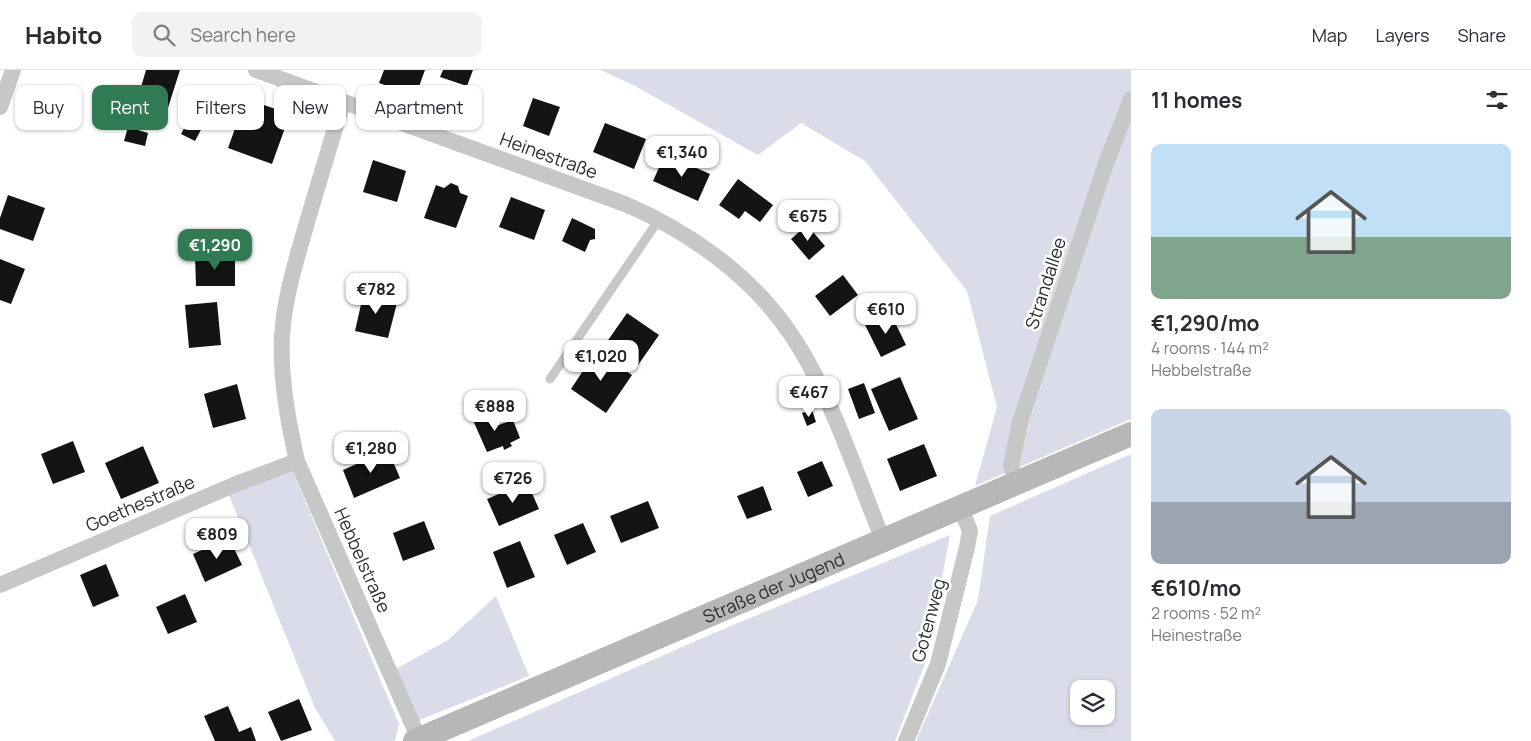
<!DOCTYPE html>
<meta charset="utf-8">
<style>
:root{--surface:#fff;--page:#f2f2f3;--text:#2b2b33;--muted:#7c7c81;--line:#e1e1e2;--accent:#307b53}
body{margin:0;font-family:Manrope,sans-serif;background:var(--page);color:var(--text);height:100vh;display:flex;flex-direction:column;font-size:19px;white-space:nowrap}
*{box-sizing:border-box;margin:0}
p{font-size:16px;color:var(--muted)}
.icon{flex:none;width:28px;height:28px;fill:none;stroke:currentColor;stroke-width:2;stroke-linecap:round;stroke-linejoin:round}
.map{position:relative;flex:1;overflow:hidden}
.side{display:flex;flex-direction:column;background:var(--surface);width:400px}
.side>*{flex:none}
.guide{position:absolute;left:15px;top:15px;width:475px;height:45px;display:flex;gap:10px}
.tools{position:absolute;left:1070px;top:610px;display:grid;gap:10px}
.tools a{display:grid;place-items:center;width:45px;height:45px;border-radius:10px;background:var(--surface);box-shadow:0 1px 4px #0004;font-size:25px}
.price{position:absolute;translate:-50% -42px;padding:0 11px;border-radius:10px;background:#fff;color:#222;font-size:16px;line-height:32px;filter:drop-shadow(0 1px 2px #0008)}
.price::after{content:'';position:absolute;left:50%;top:30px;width:15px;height:11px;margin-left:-8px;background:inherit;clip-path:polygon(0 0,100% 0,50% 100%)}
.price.current{background:var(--accent);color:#fff}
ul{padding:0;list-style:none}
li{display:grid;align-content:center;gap:10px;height:265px;padding:0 20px}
li span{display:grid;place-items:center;height:155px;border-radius:10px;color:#555}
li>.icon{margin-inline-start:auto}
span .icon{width:90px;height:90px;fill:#fffc;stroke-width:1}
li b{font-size:21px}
h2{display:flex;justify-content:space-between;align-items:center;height:60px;padding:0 20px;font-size:21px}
.chip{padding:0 18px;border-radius:10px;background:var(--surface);box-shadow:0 1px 4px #0004;font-size:18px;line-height:45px}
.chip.current{background:var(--accent);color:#fff}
header{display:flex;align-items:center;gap:30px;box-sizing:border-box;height:70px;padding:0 25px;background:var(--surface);border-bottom:1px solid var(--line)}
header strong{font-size:24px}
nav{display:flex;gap:28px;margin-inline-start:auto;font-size:18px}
.search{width:350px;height:45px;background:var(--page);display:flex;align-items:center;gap:12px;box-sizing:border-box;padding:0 18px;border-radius:10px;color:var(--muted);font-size:19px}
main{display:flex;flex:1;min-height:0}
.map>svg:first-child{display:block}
</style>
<header>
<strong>Habito</strong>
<div class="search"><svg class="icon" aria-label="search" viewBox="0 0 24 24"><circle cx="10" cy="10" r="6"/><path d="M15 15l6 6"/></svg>Search here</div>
<nav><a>Map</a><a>Layers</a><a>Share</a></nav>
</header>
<main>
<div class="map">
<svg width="1131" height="671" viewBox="0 0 1131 671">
<rect width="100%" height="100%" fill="#fff"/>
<!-- green -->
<path fill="#dbdcea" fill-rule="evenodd" d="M 601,0 L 1131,0 L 1131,349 L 975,416 L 997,337 L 967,221 L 865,91 L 801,53 L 758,85 L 635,16 Z
M 1131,384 L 1131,671 L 916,671 L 978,530 L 990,446 ZM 1079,619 L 1106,619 L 1106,646 L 1079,646 Z
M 292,400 L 399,654 L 395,670 L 392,671 L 335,671 L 315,638 L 228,423 Z
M 950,465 L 927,588 L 895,671 L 468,671 L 714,563 Z
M 496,526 L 529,606 L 417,651 L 396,599 L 448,570 Z"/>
<!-- building -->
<path fill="#141414" d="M 146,0 L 180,0 L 166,44 L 136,34 Z
M 384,0 L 425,0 L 417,22 L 403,17 L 401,21 L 379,13 Z
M 443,0 L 473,0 L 467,16 L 440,7 Z
M 533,28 L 560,37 L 549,66 L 523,56 Z
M 261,34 L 290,44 L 272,94 L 228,78 L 242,39 L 257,44 Z
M 189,49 L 203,56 L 195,71 L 181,64 Z
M 605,53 L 646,69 L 634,99 L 593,82 Z
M 128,57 L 148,63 L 145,76 L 124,71 Z
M 665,84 L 710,104 L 698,131 L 653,111 Z
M 373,90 L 406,101 L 397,132 L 363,122 Z
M 738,109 L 773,135 L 760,152 L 745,141 L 739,149 L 719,135 Z
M 451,113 L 458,116 L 460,123 L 468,126 L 456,158 L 424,148 L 436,115 L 444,118 Z
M 8,125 L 45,138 L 33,171 L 0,159 L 0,148 Z
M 511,127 L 545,140 L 534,170 L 499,157 Z
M 572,148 L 595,159 L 595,169 L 590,170 L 585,182 L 562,171 Z
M 807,155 L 825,176 L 809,190 L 791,169 Z
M 235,185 L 235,216 L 196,216 L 195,186 Z
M 0,189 L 25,199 L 11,234 L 0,230 Z
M 843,205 L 858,225 L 830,246 L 815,226 Z
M 364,221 L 398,229 L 388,268 L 355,261 Z
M 217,232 L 221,275 L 189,278 L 185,235 Z
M 890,242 L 906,275 L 881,287 L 865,255 Z
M 627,243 L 659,265 L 636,298 L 604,276 Z
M 596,281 L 632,305 L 606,343 L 571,319 Z
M 900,307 L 918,349 L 889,361 L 871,319 Z
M 864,313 L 875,343 L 859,349 L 848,319 Z
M 237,314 L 246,349 L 213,358 L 204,324 Z
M 812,340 L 816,352 L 807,356 L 802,343 Z
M 489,341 L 496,356 L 513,350 L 520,368 L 510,373 L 512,376 L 504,380 L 503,376 L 487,382 L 472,348 Z
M 73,371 L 85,402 L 53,414 L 41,384 Z
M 924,374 L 937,406 L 900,421 L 887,389 Z
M 143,376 L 159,413 L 121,429 L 105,393 Z
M 388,380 L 400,408 L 354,428 L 343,400 Z
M 822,391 L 833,416 L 808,427 L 797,402 Z
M 527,412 L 539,439 L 499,456 L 487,429 Z
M 763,416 L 772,440 L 747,449 L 737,426 Z
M 648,431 L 659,458 L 621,473 L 610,446 Z
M 424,451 L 435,479 L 403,491 L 393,463 Z
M 583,453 L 596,482 L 567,495 L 554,465 Z
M 229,468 L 242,495 L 205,512 L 193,484 Z
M 520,471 L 535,507 L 507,518 L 493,482 Z
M 106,494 L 119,526 L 93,537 L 80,505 Z
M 185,524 L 197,552 L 168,564 L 156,537 Z
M 299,629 L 312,660 L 281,671 L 268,642 Z
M 228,636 L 239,662 L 251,657 L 256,671 L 215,671 L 204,646 Z"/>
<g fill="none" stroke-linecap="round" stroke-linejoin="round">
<!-- lane -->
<path stroke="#c7c7c7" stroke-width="9" d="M 550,309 L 658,151"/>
<!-- street -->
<path stroke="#c7c7c7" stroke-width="16" d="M 256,0 L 625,134 C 688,161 751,205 790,263 C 830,321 856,404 883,470
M 343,32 C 331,73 318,114 306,156 C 296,191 284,229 282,267 C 280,308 288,351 297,391 L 419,669
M 0,37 L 13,0
M 1016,413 L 1011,395 L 1020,352 L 1105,96 L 1131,29
M 0,515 L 236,414 L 297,391
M 906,671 L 938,594 L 967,477 L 970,461 L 960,436"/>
<!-- secondary -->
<path stroke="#b7b7b7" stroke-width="24" id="s1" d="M 415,671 L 1131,364"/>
</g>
<g text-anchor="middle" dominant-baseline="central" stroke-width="5" stroke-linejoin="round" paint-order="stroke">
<!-- street labels -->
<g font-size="18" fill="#2d2d2d" stroke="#fff">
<text transform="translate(549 85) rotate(20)">Heinestraße</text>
<text transform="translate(1045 213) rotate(-72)">Strandallee</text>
<text transform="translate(140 433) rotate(-23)">Goethestraße</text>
<text transform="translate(363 490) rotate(66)">Hebbelstraße</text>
<text stroke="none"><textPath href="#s1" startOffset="390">Straße der Jugend</textPath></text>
<text transform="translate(928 550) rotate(-75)">Gotenweg</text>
</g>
</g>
</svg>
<div class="tools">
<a><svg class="icon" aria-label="layers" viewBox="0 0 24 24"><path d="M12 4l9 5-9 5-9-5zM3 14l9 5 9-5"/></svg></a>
</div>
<b class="price" style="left:682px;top:108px">€1,340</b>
<b class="price" style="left:808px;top:172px">€675</b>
<b class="price current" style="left:215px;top:201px">€1,290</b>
<b class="price" style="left:376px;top:245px">€782</b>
<b class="price" style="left:886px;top:265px">€610</b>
<b class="price" style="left:601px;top:312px">€1,020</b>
<b class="price" style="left:809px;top:348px">€467</b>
<b class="price" style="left:495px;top:362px">€888</b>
<b class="price" style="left:371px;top:404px">€1,280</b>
<b class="price" style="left:513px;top:434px">€726</b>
<b class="price" style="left:217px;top:490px">€809</b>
<div class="guide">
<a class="chip">Buy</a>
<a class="chip current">Rent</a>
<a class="chip">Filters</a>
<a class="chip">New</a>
<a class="chip">Apartment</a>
</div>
</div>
<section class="side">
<h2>11 homes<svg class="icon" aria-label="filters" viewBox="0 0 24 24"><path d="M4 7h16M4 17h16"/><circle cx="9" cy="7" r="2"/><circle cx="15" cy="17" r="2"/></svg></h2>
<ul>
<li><span style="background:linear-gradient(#bfe0f5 60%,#7fa58c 0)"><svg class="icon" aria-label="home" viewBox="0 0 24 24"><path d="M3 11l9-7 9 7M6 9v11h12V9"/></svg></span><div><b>€1,290/mo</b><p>4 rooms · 144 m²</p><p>Hebbelstraße</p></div></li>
<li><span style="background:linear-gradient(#c9d6e8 60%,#9aa5b1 0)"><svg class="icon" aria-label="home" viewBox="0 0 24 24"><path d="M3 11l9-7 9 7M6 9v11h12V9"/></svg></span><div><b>€610/mo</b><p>2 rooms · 52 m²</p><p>Heinestraße</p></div></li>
</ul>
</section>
</main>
